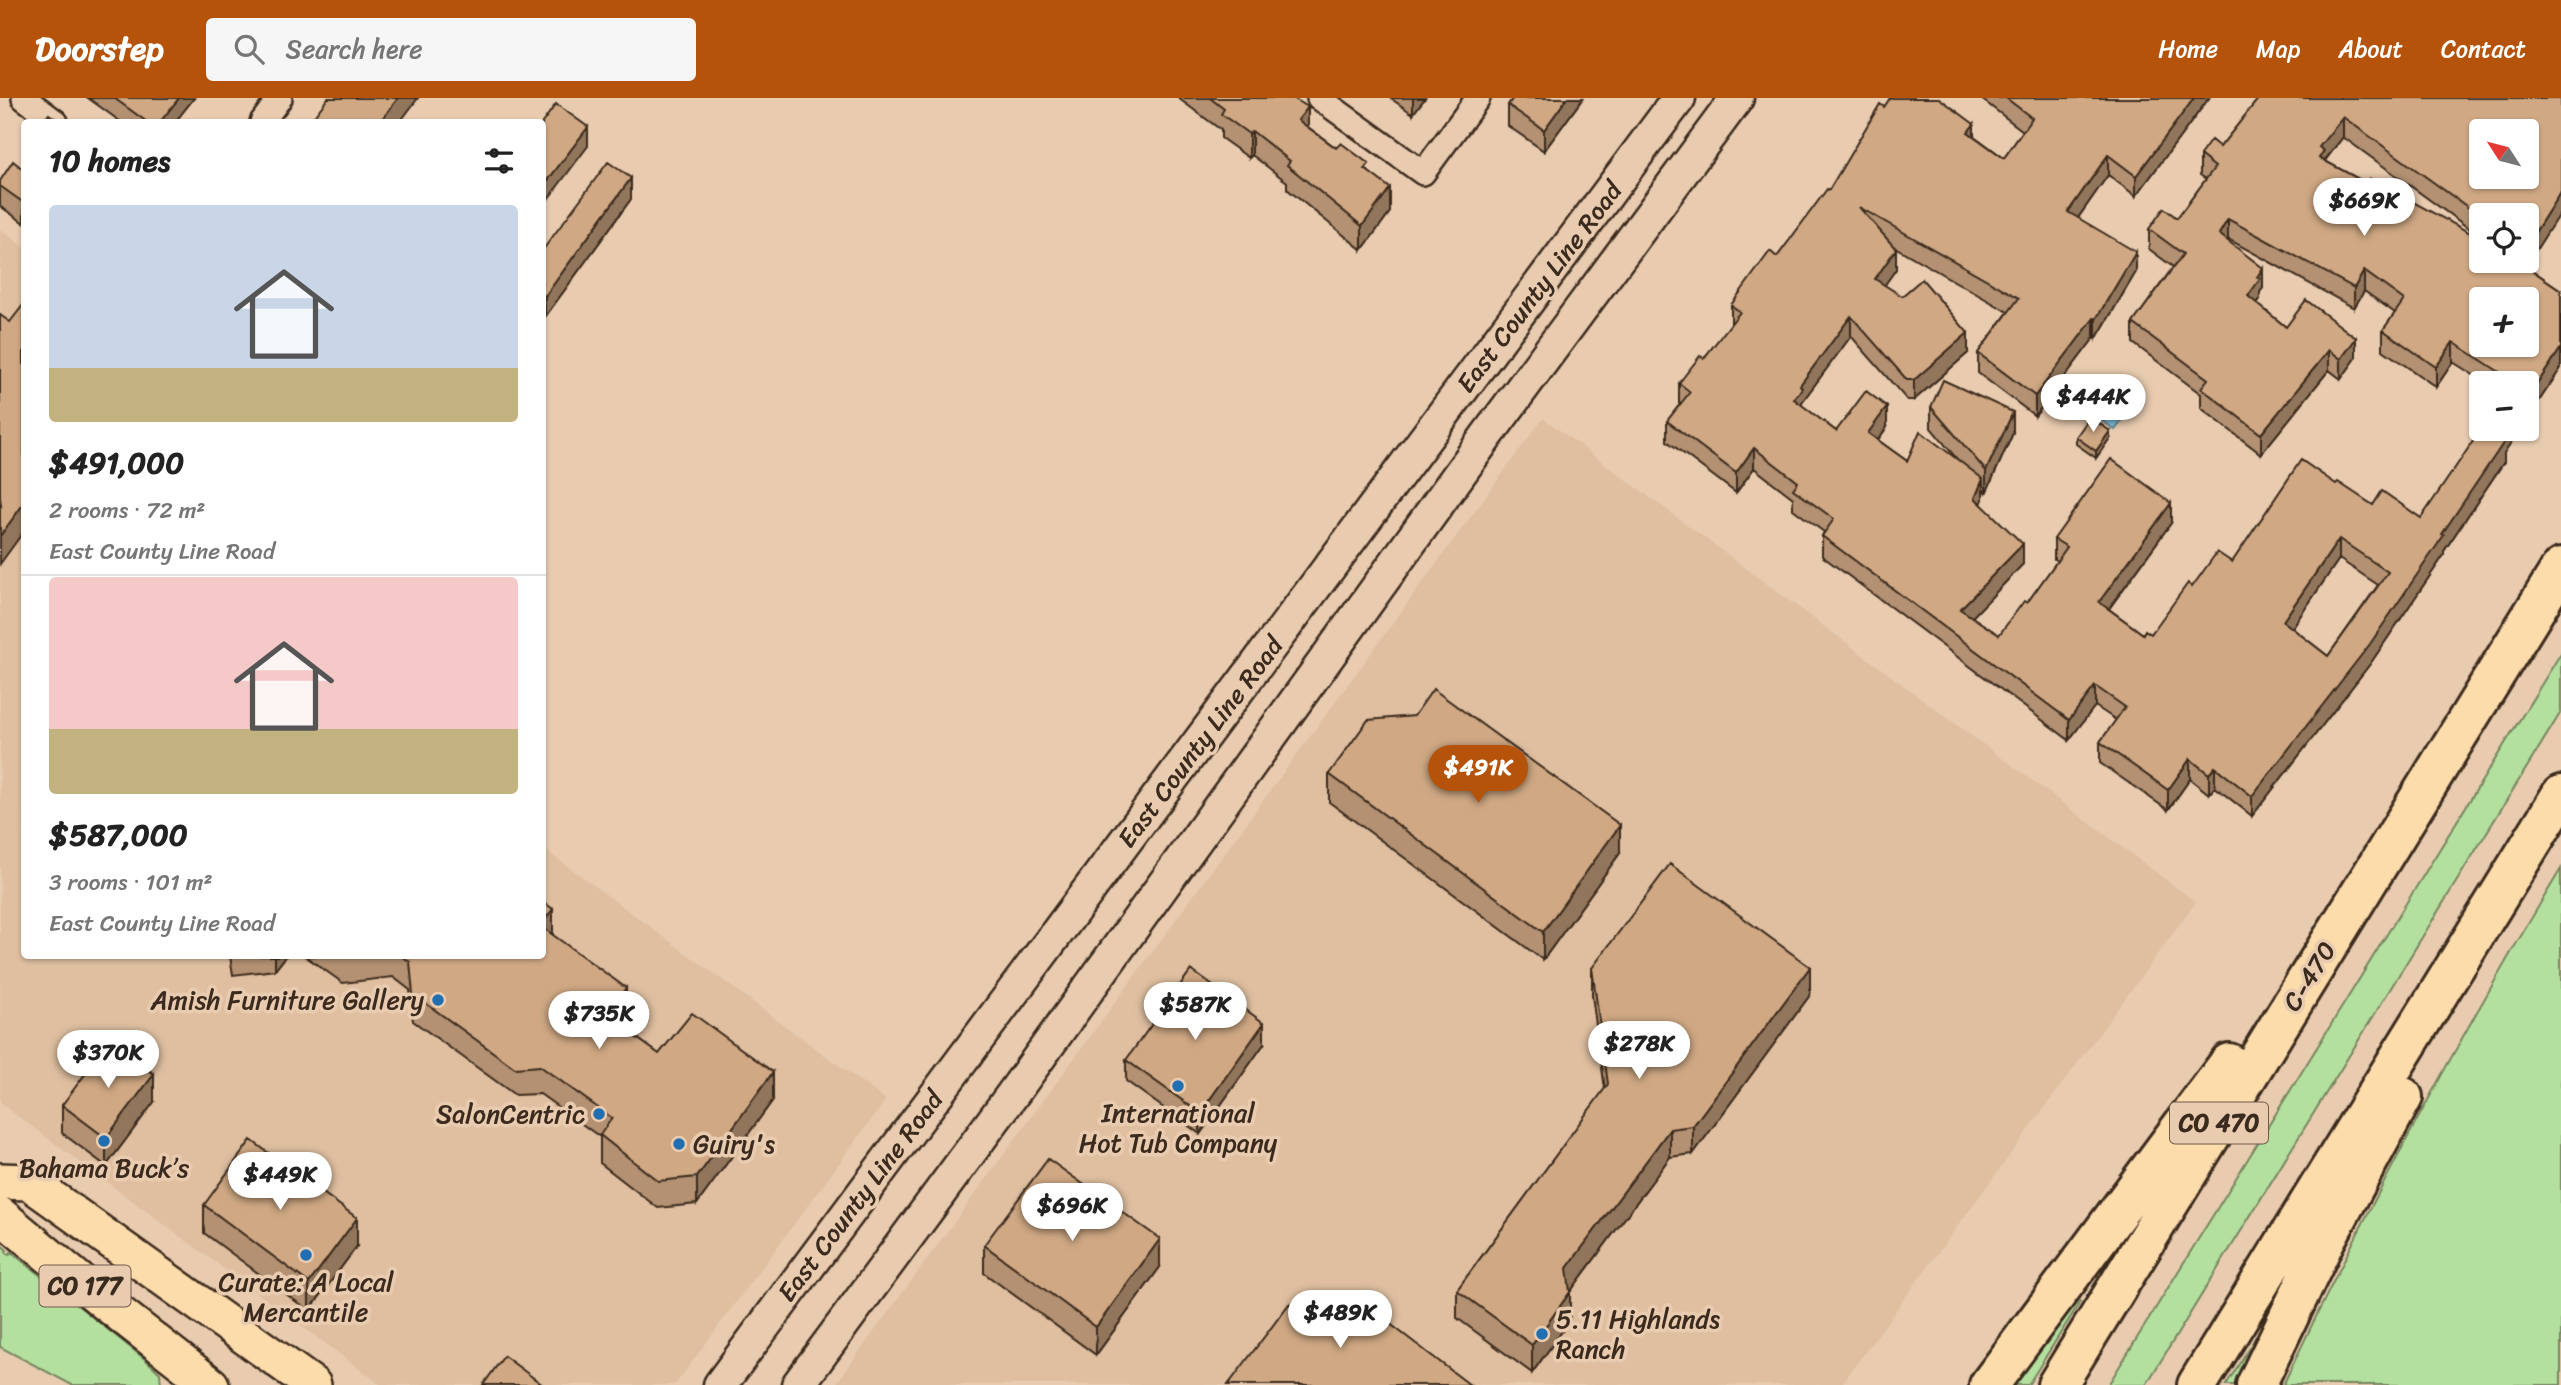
<!DOCTYPE html>
<meta charset="utf-8">
<style>
:root{--surface:#fff;--page:#f6f6f6;--text:#222;--muted:#767676;--line:#e0e0e0;--accent:#b45309}
body{margin:0;font-family:Sriracha,sans-serif;background:var(--page);color:var(--text);height:100vh;display:flex;flex-direction:column;font-size:26px;white-space:nowrap}
*{box-sizing:border-box;margin:0}
p{font-size:23px;color:var(--muted)}
.icon{flex:none;width:38px;height:38px;fill:none;stroke:currentColor;stroke-width:2;stroke-linecap:round;stroke-linejoin:round}
.map{position:relative;flex:1;overflow:hidden}
.sheet{position:absolute;left:21px;top:21px;width:525px;height:840px;display:flex;flex-direction:column;background:var(--surface);border-radius:7px;box-shadow:0 2px 5px #0004}
.sheet>*{flex:none}
.needle{width:46px;rotate:306deg}
.buttons{position:absolute;left:2469px;top:21px;display:grid;gap:14px}
.buttons a{display:grid;place-items:center;width:70px;height:70px;border-radius:7px;background:var(--surface);box-shadow:0 2px 5px #0004;font-size:35px}
.price{position:absolute;translate:-50% -60px;padding:0 16px;border-radius:24px;background:#fff;color:#222;font-size:23px;line-height:46px;filter:drop-shadow(0 2px 4px #0008)}
.price::after{content:'';position:absolute;left:50%;top:42px;width:21px;height:16px;margin-left:-10px;background:inherit;clip-path:polygon(0 0,100% 0,50% 100%)}
.price.current{background:var(--accent);color:#fff}
ul{padding:0;list-style:none}
li{display:grid;align-content:center;gap:14px;height:371px;padding:0 28px}
li+li{border-top:2px solid var(--line)}
li span{display:grid;place-items:center;height:217px;border-radius:7px;color:#555}
li>.icon{margin-inline-start:auto}
span .icon{width:126px;height:126px;fill:#fffc;stroke-width:1}
li b{font-size:30px}
h2{display:flex;justify-content:space-between;align-items:center;height:84px;padding:0 28px;font-size:30px}
header{display:flex;align-items:center;gap:42px;box-sizing:border-box;height:98px;padding:0 35px;background:var(--accent);color:#fff}
header strong{font-size:33px}
nav{display:flex;gap:38px;margin-inline-start:auto;font-size:24px}
.search{width:490px;height:63px;background:var(--page);display:flex;align-items:center;gap:18px;box-sizing:border-box;padding:0 24px;border-radius:7px;color:var(--muted);font-size:26px}
.map>svg:first-child{display:block}
</style>
<header>
<strong>Doorstep</strong>
<div class="search"><svg class="icon" aria-label="search" viewBox="0 0 24 24"><circle cx="10" cy="10" r="6"/><path d="M15 15l6 6"/></svg>Search here</div>
<nav><a>Home</a><a>Map</a><a>About</a><a>Contact</a></nav>
</header>
<div class="map">
<svg width="2561" height="1287" viewBox="0 0 2561 1287">
<rect width="100%" height="100%" fill="#e9ccb0"/>
<filter id="ink" filterUnits="userSpaceOnUse"><feTurbulence type="fractalNoise" baseFrequency=".0143" numOctaves="2"/><feDisplacementMap in="SourceGraphic" scale="14" xChannelSelector="R" yChannelSelector="G"/><feConvolveMatrix kernelMatrix="1 2 1 2 8 2 1 2 1" color-interpolation-filters="sRGB"/></filter>
<g filter="url(#ink)">
<!-- built -->
<path fill="#dfbfa0" d="M 0,131 L 24,149 L 24,858 L 542,858 L 543,750 L 886,1002 L 675,1287 L 381,1287 L 0,1005 Z
M 1543,320 L 2196,804 L 1841,1287 L 835,1287 Z"/>
<!-- green -->
<path fill="#b3e09f" stroke="#77855e" stroke-width="2" d="M 2561,555 L 2561,614 L 2146,1287 L 2108,1287 Z
M 2561,771 L 2561,1287 L 2283,1287 C 2367,1110 2459,938 2561,771 Z
M 0,1146 L 7,1152 L 6,1154 L 9,1157 L 11,1154 L 146,1262 L 160,1275 L 161,1287 L 72,1287 L 0,1249 Z
M 2075,1201 L 2080,1204 L 2028,1287 L 2010,1287 Z
M 2268,1220 L 2237,1287 L 2226,1287 Z"/>
<!-- water -->
<path fill="#86cbe7" stroke="#688b97" stroke-width="2" d="M 2124,284 L 2141,297 L 2115,332 L 2099,320 Z"/>
<g fill="none" stroke-linecap="round" stroke-linejoin="round">
<defs>
<path id="street" d="M 24,0 L 56,24
M 1319,0 L 1423,75 L 1478,0
M 262,24 L 280,0"/>
<path id="secondary" d="M 720,1287 L 1679,0
M 798,1287 L 1012,997 L 1486,339 L 1737,0"/>
<path id="primary" d="M 0,1083 L 29,1084 L 313,1287
M 0,1117 L 106,1205 L 211,1287"/>
<path id="highway" d="M 1989,1287 L 2229,965
M 2057,1287 L 2561,470
M 2197,1287 L 2561,697
M 2256,1287 L 2325,1143 L 2403,999"/>
</defs>
<!-- street casing -->
<use href="#street" stroke="#3b2a1e" stroke-width="28"/>
<!-- secondary casing -->
<use href="#secondary" stroke="#3b2a1e" stroke-width="37"/>
<!-- primary casing -->
<use href="#primary" stroke="#3b2a1e" stroke-width="40"/>
<!-- highway casing -->
<use href="#highway" stroke="#3b2a1e" stroke-width="44"/>
<!-- street -->
<use href="#street" stroke="#e9ccb0" stroke-width="23"/>
<!-- secondary -->
<use href="#secondary" stroke="#e9ccb0" stroke-width="32"/>
<!-- primary -->
<use href="#primary" stroke="#fddcac" stroke-width="35"/>
<!-- highway -->
<use href="#highway" stroke="#fddcac" stroke-width="38"/>
</g>
<!-- wall -->
<path fill="#b39172" stroke="#3b2a1e" stroke-width="2" fill-rule="evenodd" d="M 88,0 L 194,0 L 175,24 L 121,24 Z
M 1178,0 L 1293,0 L 1308,29 L 1369,74 L 1390,114 L 1362,152 L 1287,91 L 1287,84 L 1252,57 L 1249,60 L 1221,40 L 1221,32 Z
M 1390,0 L 1425,0 L 1413,16 Z
M 1513,0 L 1583,0 L 1544,53 L 1508,28 L 1508,7 Z
M 1980,0 L 2209,0 L 2136,98 L 2108,77 L 2078,120 L 2136,174 L 2096,241 L 2094,240 L 2035,318 L 1978,275 L 1978,255 L 2008,214 L 1893,148 L 1896,171 L 1884,187 L 1968,255 L 1914,302 L 1907,302 L 1851,238 L 1802,304 L 1802,308 L 1836,333 L 1887,329 L 1878,342 L 1907,363 L 1957,361 L 1931,330 L 1931,309 L 2013,335 L 1986,395 L 1983,391 L 1983,401 L 1981,406 L 2023,466 L 1972,519 L 1999,537 L 2027,505 L 2057,463 L 2054,461 L 2054,441 L 2171,425 L 2109,511 L 2143,536 L 2151,536 L 2192,489 L 2232,464 L 2336,386 L 2373,407 L 2421,420 L 2504,355 L 2504,364 L 2444,453 L 2444,457 L 2370,566 L 2252,718 L 2215,689 L 2209,696 L 2190,681 L 2168,712 L 2100,665 L 2100,644 L 2116,622 L 2095,608 L 2069,642 L 1822,458 L 1822,438 L 1824,434 L 1793,411 L 1793,400 L 1754,370 L 1736,395 L 1667,343 L 1667,323 L 1680,306 L 1679,305 L 1679,285 L 1704,260 L 1731,226 L 1731,207 L 1777,159 L 1829,92 L 1884,9 L 1974,38 L 2004,60 L 2023,33 ZM 2339,461 L 2378,487 L 2328,558 L 2292,530 Z
M 2259,0 L 2561,0 L 2526,168 L 2561,192 L 2561,270 L 2527,321 L 2527,285 L 2486,285 L 2453,264 L 2436,289 L 2383,252 L 2383,232 L 2395,215 L 2364,193 L 2354,210 L 2228,141 L 2227,142 L 2263,190 L 2260,194 L 2260,201 L 2257,206 L 2286,229 L 2356,260 L 2341,281 L 2329,272 L 2261,356 L 2201,310 L 2201,296 L 2133,245 L 2133,225 L 2173,169 L 2149,151 L 2149,131 L 2177,120 L 2206,81 L 2200,77 L 2200,57 L 2220,49 ZM 2343,39 L 2471,132 L 2470,135 L 2366,85 L 2325,63 Z
M 24,72 L 24,125 L 0,108 L 0,83 Z
M 631,101 L 545,219 L 542,217 L 542,153 Z
M 2076,339 L 2110,340 L 2096,360 L 2076,346 Z
M 1329,676 L 1620,755 L 1543,862 L 1329,704 Z
M 553,837 L 626,917 L 619,927 L 659,956 L 773,1002 L 697,1106 L 658,1110 L 600,1065 L 600,1039 L 540,996 L 515,997 L 413,923 L 410,892 L 393,879 L 343,885 L 305,858 L 542,858 Z
M 230,858 L 286,858 L 275,872 L 233,877 Z
M 1592,870 L 1810,897 L 1693,1056 L 1670,1059 L 1570,1194 L 1570,1222 L 1532,1275 L 1457,1220 L 1457,1192 L 1605,991 L 1592,898 Z
M 1264,946 L 1200,1036 L 1126,983 L 1126,962 Z
M 154,1004 L 106,1068 L 62,1035 L 62,1007 Z
M 204,1107 L 357,1148 L 309,1213 L 204,1135 Z
M 984,1147 L 1160,1169 L 1096,1257 L 984,1175 Z"/>
<!-- shaded-wall -->
<path fill="#92765c" stroke="#3b2a1e" stroke-width="2" d="M 179,0 L 194,0 L 175,24 L 160,24 Z
M 398,0 L 418,0 L 400,24 L 380,24 Z
M 1413,0 L 1425,0 L 1413,16 Z
M 1567,0 L 1583,0 L 1544,53 L 1544,32 Z
M 2194,0 L 2209,0 L 2136,98 L 2136,78 Z
M 1308,9 L 1308,33 L 1298,22 Z
M 2343,19 L 2343,39 L 2324,63 L 2319,80 L 2319,49 Z
M 1974,26 L 1974,46 L 1968,34 Z
M 588,29 L 588,48 L 542,109 L 542,90 Z
M 1252,33 L 1252,57 L 1249,60 L 1249,36 Z
M 2108,57 L 2108,77 L 2068,134 L 2068,114 Z
M 631,80 L 631,101 L 545,219 L 545,198 Z
M 1390,90 L 1390,114 L 1362,152 L 1362,128 Z
M 2561,93 L 2561,113 L 2517,182 L 2517,163 L 2527,163 L 2527,147 Z
M 2228,121 L 2228,141 L 2219,156 L 2219,136 Z
M 1896,151 L 1896,171 L 1875,201 L 1875,181 Z
M 2136,154 L 2136,174 L 2096,241 L 2096,221 Z
M 2263,170 L 2263,190 L 2260,194 L 2260,201 L 2248,218 L 2248,198 L 2257,179 Z
M 2364,173 L 2364,193 L 2354,210 L 2354,190 Z
M 1851,218 L 1851,238 L 1802,304 L 1802,310 L 1794,301 L 1800,287 Z
M 2094,220 L 2094,240 L 2035,318 L 2035,298 Z
M 1968,235 L 1968,255 L 1914,302 L 1914,282 Z
M 2356,240 L 2356,260 L 2341,281 L 2341,261 Z
M 2453,244 L 2453,264 L 2436,289 L 2436,269 Z
M 2561,250 L 2561,270 L 2527,321 L 2527,301 Z
M 2329,252 L 2329,272 L 2261,356 L 2261,336 Z
M 1887,309 L 1887,329 L 1868,355 L 1868,335 Z
M 2013,314 L 2013,335 L 1986,395 L 1986,373 Z
M 2507,331 L 2520,331 L 2504,355 L 2504,364 L 2444,453 L 2444,457 L 2370,566 L 2252,718 L 2252,698 L 2442,436 Z
M 2110,333 L 2110,340 L 2096,360 L 2096,353 Z
M 1754,350 L 1754,370 L 1736,395 L 1736,375 Z
M 1983,381 L 1983,401 L 1975,420 L 1975,400 Z
M 24,405 L 24,433 L 0,466 L 0,438 Z
M 2171,405 L 2171,425 L 2099,524 L 2099,504 Z
M 2339,441 L 2339,461 L 2283,543 L 2283,523 Z
M 2023,446 L 2023,466 L 1960,532 L 1960,511 Z
M 2095,588 L 2095,608 L 2069,642 L 2069,622 Z
M 2190,661 L 2190,681 L 2168,712 L 2168,692 Z
M 2215,669 L 2215,689 L 2209,696 L 2209,676 Z
M 1620,727 L 1620,755 L 1543,862 L 1543,834 Z
M 553,811 L 553,839 L 542,853 L 542,825 Z
M 275,858 L 286,858 L 275,872 Z
M 1810,869 L 1810,897 L 1693,1056 L 1693,1028 Z
M 626,890 L 626,917 L 605,945 L 605,917 Z
M 1264,925 L 1264,946 L 1200,1036 L 1200,1015 Z
M 773,974 L 773,1002 L 697,1106 L 697,1079 Z
M 154,976 L 154,1004 L 106,1068 L 106,1040 Z
M 1670,1031 L 1670,1059 L 1567,1198 L 1567,1170 Z
M 357,1120 L 357,1148 L 309,1213 L 309,1185 Z
M 1160,1141 L 1160,1169 L 1096,1257 L 1096,1229 Z
M 1570,1194 L 1570,1222 L 1532,1275 L 1532,1247 Z"/>
<!-- building -->
<path fill="#d0a984" stroke="#3b2a1e" stroke-width="2" fill-rule="evenodd" d="M 114,0 L 179,0 L 160,24 L 147,24 Z
M 328,0 L 398,0 L 380,24 L 310,24 Z
M 1210,0 L 1293,0 L 1308,9 L 1298,22 L 1336,50 L 1341,45 L 1369,66 L 1365,71 L 1390,90 L 1362,128 L 1287,67 L 1290,63 L 1252,33 L 1249,36 L 1221,16 L 1224,11 Z
M 1513,0 L 1567,0 L 1544,32 L 1508,7 Z
M 1890,0 L 1939,0 L 1974,26 L 1968,34 L 2004,60 L 2032,20 L 2006,0 L 2194,0 L 2136,78 L 2108,57 L 2068,114 L 2136,154 L 2096,221 L 2094,220 L 2035,298 L 1978,255 L 2019,200 L 1859,109 L 1896,151 L 1875,181 L 1902,198 L 1922,181 L 1968,235 L 1914,282 L 1907,282 L 1851,218 L 1800,287 L 1802,290 L 1794,301 L 1836,333 L 1866,293 L 1887,309 L 1868,335 L 1907,363 L 1920,333 L 1983,381 L 1975,400 L 2023,446 L 1960,511 L 1999,537 L 2024,503 L 2027,505 L 2067,449 L 2054,441 L 2111,361 L 2171,405 L 2099,504 L 2143,536 L 2145,532 L 2151,536 L 2188,485 L 2192,489 L 2217,454 L 2232,464 L 2301,362 L 2336,386 L 2338,384 L 2373,407 L 2382,393 L 2421,420 L 2482,330 L 2482,331 L 2507,331 L 2500,341 L 2504,344 L 2442,436 L 2444,437 L 2370,546 L 2252,698 L 2215,669 L 2209,676 L 2190,661 L 2168,692 L 2100,644 L 2125,609 L 2095,588 L 2069,622 L 1822,438 L 1834,421 L 1793,391 L 1798,384 L 1754,350 L 1736,375 L 1667,323 L 1690,294 L 1679,285 L 1700,258 L 1704,260 L 1740,214 L 1731,207 L 1770,153 L 1777,159 L 1827,91 L 1829,92 L 1880,6 L 1884,9 ZM 2339,441 L 2388,474 L 2328,558 L 2283,523 Z
M 2259,0 L 2561,0 L 2561,93 L 2527,147 L 2527,117 L 2482,117 L 2482,163 L 2518,163 L 2561,192 L 2561,250 L 2527,301 L 2527,285 L 2506,285 L 2509,280 L 2453,244 L 2436,269 L 2383,232 L 2404,202 L 2364,173 L 2354,190 L 2228,121 L 2219,136 L 2263,170 L 2257,179 L 2260,181 L 2248,198 L 2286,229 L 2306,202 L 2356,240 L 2341,261 L 2329,252 L 2261,336 L 2201,290 L 2208,281 L 2133,225 L 2183,156 L 2149,131 L 2164,110 L 2177,120 L 2215,69 L 2200,57 L 2211,42 L 2220,49 ZM 2343,19 L 2480,118 L 2470,135 L 2369,80 L 2366,85 L 2319,60 L 2324,53 L 2319,49 ZM 2482,33 L 2527,33 L 2527,79 L 2482,79 ZM 2482,201 L 2527,201 L 2527,247 L 2482,247 Z
M 556,6 L 588,29 L 542,90 L 542,25 Z
M 49,16 L 60,24 L 43,24 Z
M 13,63 L 24,72 L 24,105 L 0,88 L 0,83 Z
M 608,64 L 631,80 L 545,198 L 542,196 L 542,153 Z
M 24,206 L 24,405 L 0,438 L 0,406 L 1,407 L 0,399 L 0,217 L 10,224 Z
M 1943,282 L 2013,314 L 1986,373 L 1931,309 Z
M 2090,319 L 2110,333 L 2096,353 L 2076,339 Z
M 1433,591 L 1620,727 L 1543,834 L 1329,676 L 1368,622 L 1414,618 Z
M 1670,766 L 1810,869 L 1693,1028 L 1670,1031 L 1567,1170 L 1570,1194 L 1532,1247 L 1457,1192 L 1608,986 L 1592,870 Z
M 542,803 L 553,811 L 542,825 Z
M 542,829 L 626,890 L 605,917 L 659,956 L 692,915 L 773,974 L 697,1079 L 658,1083 L 600,1037 L 612,1020 L 540,968 L 515,970 L 413,896 L 410,864 L 402,858 L 542,858 Z
M 1191,872 L 1264,925 L 1200,1015 L 1126,962 Z
M 110,943 L 154,976 L 106,1040 L 62,1007 Z
M 251,1042 L 357,1120 L 309,1185 L 204,1107 Z
M 1048,1061 L 1160,1141 L 1096,1229 L 984,1147 Z
M 1351,1196 L 1470,1287 L 1228,1287 L 1289,1206 Z
M 504,1258 L 543,1287 L 483,1287 Z"/>
</g>
<!-- markers -->
<g fill="#1f6fb2" stroke="#e9ccb0" stroke-width="2.5">
<circle cx="438" cy="902" r="7"/>
<circle cx="1178" cy="988" r="7"/>
<circle cx="599" cy="1016" r="7"/>
<circle cx="104" cy="1043" r="7"/>
<circle cx="679" cy="1046" r="7"/>
<circle cx="306" cy="1157" r="7"/>
<circle cx="1542" cy="1236" r="7"/>
</g>
<g text-anchor="middle" dominant-baseline="central" stroke-width="7" stroke-linejoin="round" paint-order="stroke">
<!-- shield labels -->
<g fill="#e9ccb0" stroke="#6f5b4a" stroke-width="2">
<rect x="2170" y="1004.5" width="98" height="41" rx="5"/>
<rect x="39.5" y="1167.5" width="91" height="41" rx="5"/>
</g>
<g font-size="24" font-weight="bold" fill="#3b2a1e">
<text x="2219" y="1025">CO 470</text>
<text x="85" y="1188">CO 177</text>
</g>
<!-- street labels -->
<g font-size="26" fill="#3b2a1e" stroke="#e9ccb0">
<text transform="translate(1539 189) rotate(-53)">East County Line Road</text>
<text transform="translate(1200 644) rotate(-53)">East County Line Road</text>
<text transform="translate(2309 878) rotate(-58)">C-470</text>
<text transform="translate(860 1098) rotate(-53)">East County Line Road</text>
</g>
<!-- poi labels -->
<g font-size="26" fill="#3b2a1e" stroke="#e9ccb0">
<text x="424" y="902" text-anchor="end">Amish Furniture Gallery</text>
<text x="1178" y="1015">International<tspan x="1178" dy="30">Hot Tub Company</tspan></text>
<text x="585" y="1016" text-anchor="end">SalonCentric</text>
<text x="693" y="1046" text-anchor="start">Guiry's</text>
<text x="104" y="1070">Bahama Buck’s</text>
<text x="306" y="1184">Curate: A Local<tspan x="306" dy="30">Mercantile</tspan></text>
<text x="1556" y="1221" text-anchor="start">5.11 Highlands<tspan x="1556" dy="30">Ranch</tspan></text>
</g>
</g>
</svg>
<div class="buttons">
<a><svg class="needle" viewBox="-14 -14 28 28"><path d="M0-13l5 13h-10z" fill="#e53935"/><path d="M0 13l5-13h-10z" fill="#767676"/></svg></a>
<a><svg class="icon" aria-label="locate" viewBox="0 0 24 24"><circle cx="12" cy="12" r="6"/><path d="M12 2v4M12 18v4M2 12h4M18 12h4"/></svg></a>
<a>+</a>
<a>−</a>
</div>
<b class="price" style="left:2364px;top:140px">$669K</b>
<b class="price" style="left:2093px;top:336px">$444K</b>
<b class="price current" style="left:1478px;top:707px">$491K</b>
<b class="price" style="left:1195px;top:944px">$587K</b>
<b class="price" style="left:599px;top:953px">$735K</b>
<b class="price" style="left:1639px;top:983px">$278K</b>
<b class="price" style="left:108px;top:992px">$370K</b>
<b class="price" style="left:280px;top:1114px">$449K</b>
<b class="price" style="left:1072px;top:1145px">$696K</b>
<b class="price" style="left:1340px;top:1252px">$489K</b>
<section class="sheet">
<h2>10 homes<svg class="icon" aria-label="filters" viewBox="0 0 24 24"><path d="M4 7h16M4 17h16"/><circle cx="9" cy="7" r="2"/><circle cx="15" cy="17" r="2"/></svg></h2>
<ul>
<li><span style="background:linear-gradient(#c9d6e8 75%,#c2b280 0)"><svg class="icon" aria-label="home" viewBox="0 0 24 24"><path d="M3 11l9-7 9 7M6 9v11h12V9"/></svg></span><div><b>$491,000</b><p>2 rooms · 72 m²</p><p>East County Line Road</p></div></li>
<li><span style="background:linear-gradient(#f6c9c9 70%,#c2b280 0)"><svg class="icon" aria-label="home" viewBox="0 0 24 24"><path d="M3 11l9-7 9 7M6 9v11h12V9"/></svg></span><div><b>$587,000</b><p>3 rooms · 101 m²</p><p>East County Line Road</p></div></li>
</ul>
</section>
</div>
